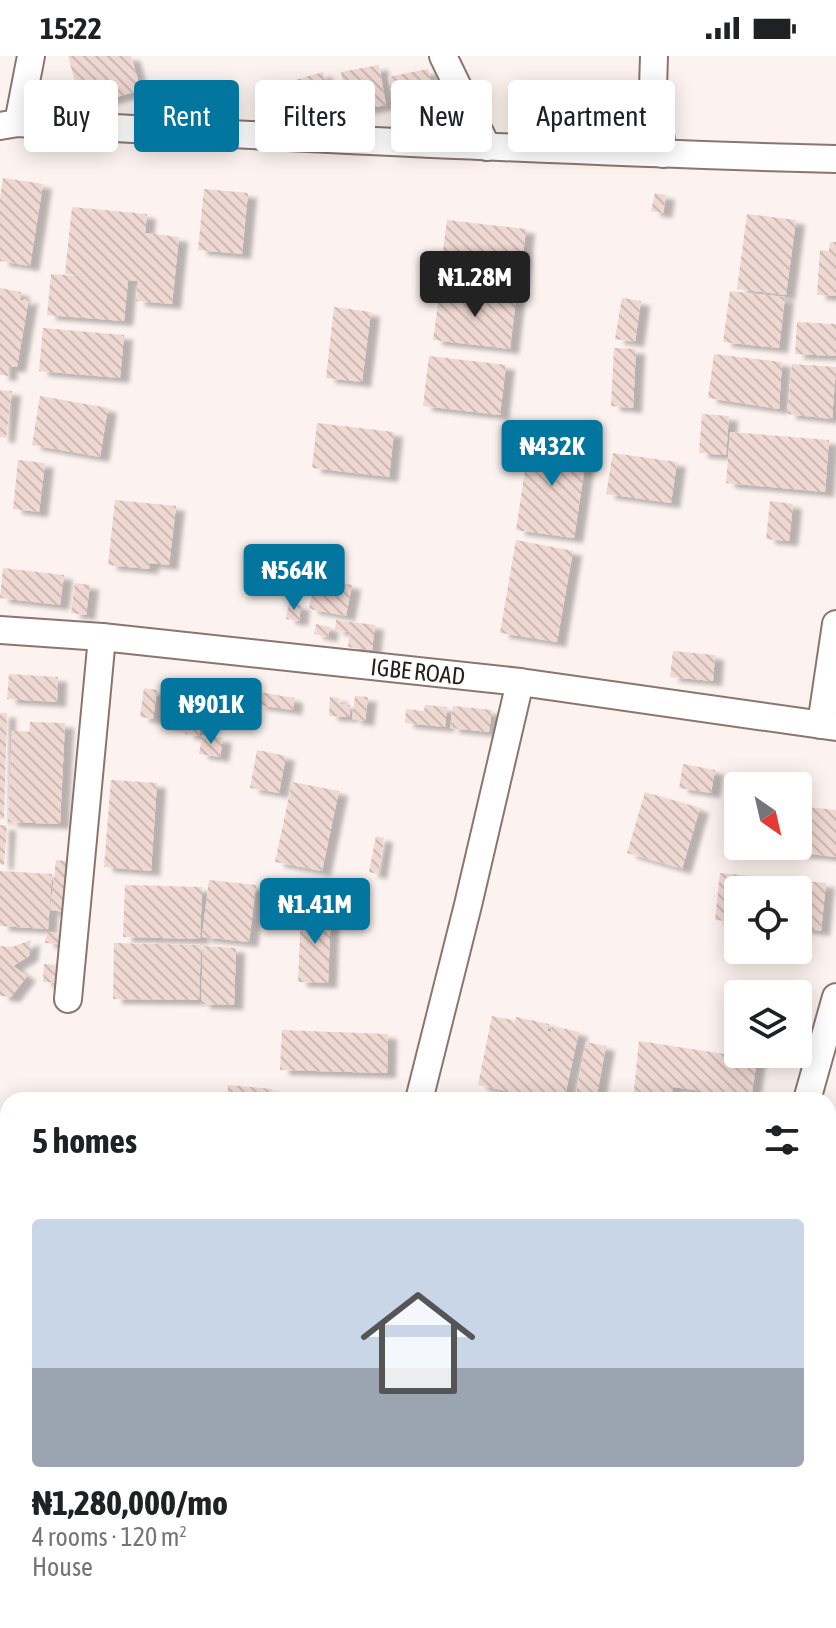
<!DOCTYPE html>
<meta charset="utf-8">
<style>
:root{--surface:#fff;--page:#f6f6f6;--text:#202124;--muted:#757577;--accent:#0376a0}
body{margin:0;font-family:"Asap Condensed",sans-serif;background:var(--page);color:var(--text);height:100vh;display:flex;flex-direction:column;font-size:30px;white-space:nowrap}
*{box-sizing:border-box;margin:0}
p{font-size:26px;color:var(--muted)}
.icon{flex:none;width:44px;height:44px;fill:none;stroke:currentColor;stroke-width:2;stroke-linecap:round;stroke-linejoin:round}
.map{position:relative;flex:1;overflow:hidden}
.side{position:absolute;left:0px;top:1036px;width:836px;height:536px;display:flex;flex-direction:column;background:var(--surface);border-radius:24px 24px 0 0;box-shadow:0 4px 20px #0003}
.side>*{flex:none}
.guide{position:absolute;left:24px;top:24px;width:788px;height:72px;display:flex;gap:16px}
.needle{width:52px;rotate:146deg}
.buttons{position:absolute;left:724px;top:716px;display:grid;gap:16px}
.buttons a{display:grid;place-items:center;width:88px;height:88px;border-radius:8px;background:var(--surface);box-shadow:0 4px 20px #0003;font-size:40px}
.price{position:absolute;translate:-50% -68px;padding:0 18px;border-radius:8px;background:var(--accent);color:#fff;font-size:26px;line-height:52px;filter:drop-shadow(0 2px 4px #0008)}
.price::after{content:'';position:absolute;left:50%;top:48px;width:24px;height:18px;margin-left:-12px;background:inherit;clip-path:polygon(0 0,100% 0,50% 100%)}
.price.on{background:#222;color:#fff}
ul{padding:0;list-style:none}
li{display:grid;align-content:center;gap:16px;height:424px;padding:0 32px}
li span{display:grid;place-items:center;height:248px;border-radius:8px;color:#555}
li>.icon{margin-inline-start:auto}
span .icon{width:144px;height:144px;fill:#fffc;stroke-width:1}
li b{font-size:34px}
h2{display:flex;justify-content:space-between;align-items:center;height:96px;padding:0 32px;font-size:34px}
.pill{padding:0 28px;border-radius:8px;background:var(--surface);box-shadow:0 4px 20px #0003;font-size:28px;line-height:72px}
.pill.on{background:var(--accent);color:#fff}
.status{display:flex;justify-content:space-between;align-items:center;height:56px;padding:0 40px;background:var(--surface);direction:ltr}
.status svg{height:22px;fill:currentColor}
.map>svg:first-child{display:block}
</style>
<div class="status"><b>15:22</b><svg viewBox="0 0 49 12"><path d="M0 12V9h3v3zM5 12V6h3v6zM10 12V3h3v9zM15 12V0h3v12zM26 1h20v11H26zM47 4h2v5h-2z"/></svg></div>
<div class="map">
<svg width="836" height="1572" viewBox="0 0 836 1572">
<defs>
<pattern id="building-back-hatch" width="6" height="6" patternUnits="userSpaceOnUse" patternTransform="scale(2)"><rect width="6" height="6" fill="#efd8d1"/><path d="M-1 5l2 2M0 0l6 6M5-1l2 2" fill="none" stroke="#cdb9b3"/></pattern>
<filter id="shadow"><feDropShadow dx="9" dy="5" stdDeviation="2" flood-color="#0004"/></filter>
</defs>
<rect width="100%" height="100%" fill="#fcf2ef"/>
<!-- building -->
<path fill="url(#building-back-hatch)" filter="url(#shadow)" d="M 68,0 L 131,0 L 141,34 L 82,51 Z
M 379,9 L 386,49 L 349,56 L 341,16 Z
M 428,13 L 438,58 L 398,66 L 388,21 Z
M 323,16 L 334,55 L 270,73 L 260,34 Z
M 3,122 L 43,128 L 30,210 L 0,205 L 0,142 Z
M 204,133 L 248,137 L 242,198 L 198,194 Z
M 655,137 L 666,139 L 663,157 L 651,155 Z
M 72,151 L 147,158 L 145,177 L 179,181 L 172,248 L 136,245 L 138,225 L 128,224 L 124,265 L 47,259 L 51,218 L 91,221 L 65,218 Z
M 747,158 L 796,164 L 786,239 L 737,233 Z
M 447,164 L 526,173 L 520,226 L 440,217 Z
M 830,186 L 836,186 L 836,240 L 817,239 L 820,194 L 829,195 Z
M 0,232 L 21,236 L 20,245 L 29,242 L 17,311 L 8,311 L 8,320 L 0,319 Z
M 440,233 L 516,242 L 510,293 L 433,284 Z
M 730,235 L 785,241 L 779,292 L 723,286 Z
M 622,242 L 641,245 L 635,286 L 615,283 Z
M 334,251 L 371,256 L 362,326 L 326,322 Z
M 797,266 L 836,268 L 836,300 L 795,298 Z
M 43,272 L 124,279 L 120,322 L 39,315 Z
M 614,292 L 636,293 L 633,352 L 611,350 Z
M 714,298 L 782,306 L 779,353 L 708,342 Z
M 429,300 L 506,309 L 500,359 L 423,350 Z
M 792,308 L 836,311 L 832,363 L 787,358 Z
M 0,334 L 12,335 L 6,382 L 0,381 Z
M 40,340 L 108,352 L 100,401 L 32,389 Z
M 702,358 L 729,360 L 726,399 L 699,397 Z
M 317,367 L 394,376 L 389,421 L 312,412 Z
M 730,376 L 829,384 L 825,436 L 726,427 Z
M 530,381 L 588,390 L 574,482 L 516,474 Z
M 613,397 L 677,406 L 671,447 L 606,438 Z
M 18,404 L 45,407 L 39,456 L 13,453 Z
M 115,444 L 176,450 L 169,509 L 150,507 L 149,513 L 108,509 Z
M 770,445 L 793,448 L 789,485 L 766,483 Z
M 516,484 L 573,495 L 557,586 L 500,577 Z
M 3,512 L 64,519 L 60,549 L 0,542 Z
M 315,522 L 352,529 L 346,560 L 309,553 Z
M 75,527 L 90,529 L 86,559 L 71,557 Z
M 289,547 L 301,549 L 299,565 L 286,563 Z
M 336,564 L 375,569 L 372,594 L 348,591 L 350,576 L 335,574 Z
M 316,568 L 330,571 L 328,581 L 314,578 Z
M 673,595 L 715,599 L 713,625 L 670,621 Z
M 9,618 L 58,621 L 57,646 L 7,643 Z
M 144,632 L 157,634 L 153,663 L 140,661 Z
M 167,635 L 199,639 L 196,663 L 186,662 L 185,671 L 163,668 Z
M 259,636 L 294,642 L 293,654 L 257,649 Z
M 355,640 L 368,641 L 365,665 L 352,663 Z
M 330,641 L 339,642 L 338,648 L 350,649 L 350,661 L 329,660 Z
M 425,649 L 447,651 L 445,671 L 405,667 L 406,653 L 424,655 Z
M 453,650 L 492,654 L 489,676 L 450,672 Z
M 0,657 L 7,657 L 4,763 L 0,763 Z
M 30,666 L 65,667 L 60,768 L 8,766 L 12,674 L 29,676 Z
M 187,666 L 201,668 L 199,680 L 185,678 Z
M 202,679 L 223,682 L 220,701 L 199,698 Z
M 257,694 L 286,700 L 279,737 L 250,732 Z
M 683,708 L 715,714 L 711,737 L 679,732 Z
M 111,724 L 157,727 L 151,815 L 104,811 Z
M 292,726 L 339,735 L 322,815 L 275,806 Z
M 645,736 L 700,752 L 682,813 L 627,797 Z
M 798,750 L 836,754 L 836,801 L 760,792 L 760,790 L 798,790 Z
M 0,769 L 7,770 L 4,809 L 0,808 Z
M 376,780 L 384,782 L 378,818 L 369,816 Z
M 56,804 L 72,806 L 66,856 L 50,854 Z
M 0,815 L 52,818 L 48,873 L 0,870 Z
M 720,817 L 826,827 L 821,875 L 798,872 L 798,834 L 738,834 L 738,866 L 715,864 Z
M 209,824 L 256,829 L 249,886 L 202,881 Z
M 125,829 L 202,831 L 200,883 L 123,881 Z
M 308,852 L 331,853 L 328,927 L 298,926 L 301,857 L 308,857 Z
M 47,876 L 69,879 L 68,889 L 45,887 Z
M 31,884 L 29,900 L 13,910 L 27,920 L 11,941 L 0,940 L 0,890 L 12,891 Z
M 114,887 L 201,889 L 199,944 L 113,943 Z
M 203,890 L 236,892 L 234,949 L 201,948 Z
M 44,908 L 61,909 L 60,927 L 43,926 Z
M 492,960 L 513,964 L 511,969 L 514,970 L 516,961 L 549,968 L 547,975 L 551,976 L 552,970 L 579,976 L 564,1044 L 550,1044 L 478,1029 Z
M 282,974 L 388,978 L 387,1017 L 280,1014 Z
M 639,985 L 757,1003 L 751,1044 L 701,1044 L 702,1035 L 673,1031 L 671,1044 L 633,1044 Z
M 586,986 L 606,990 L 596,1044 L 575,1042 Z
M 228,1029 L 272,1033 L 271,1044 L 227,1044 Z
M 0,1087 L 8,1088 L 8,1196 L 0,1195 Z
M 828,1192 L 836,1197 L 836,1226 L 828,1244 Z
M 836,1237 L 836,1279 L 828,1275 L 828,1253 Z
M 828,1316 L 836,1318 L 836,1414 L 833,1425 L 828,1424 Z
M 329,1564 L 381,1564 L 379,1572 L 327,1572 Z"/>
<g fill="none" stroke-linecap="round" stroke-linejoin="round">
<defs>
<g id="minor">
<path d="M 443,0 L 487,91"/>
<path d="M 654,0 L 653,32 L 663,98"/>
<path d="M 18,67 L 31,0"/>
<path d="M 0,70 L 18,67 C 290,81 563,96 836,103"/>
<path id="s1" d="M 0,574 L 102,581 L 520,626 L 836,671"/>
<path d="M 821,669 L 836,568"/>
<path d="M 68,943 L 102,581"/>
<path d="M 419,1044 L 468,849 L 520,626"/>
<path d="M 807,1044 L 836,941"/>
<path d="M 828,1142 L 836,1143"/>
<path d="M 0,1240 L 8,1240"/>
<path d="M 276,1572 L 278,1564"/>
<path d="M 633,1572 L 636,1564"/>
</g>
</defs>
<!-- minor casing -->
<use href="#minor" stroke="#8a766f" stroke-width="30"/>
<!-- minor -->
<use href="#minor" stroke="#fff" stroke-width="26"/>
</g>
<g text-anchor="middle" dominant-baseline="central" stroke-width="6" stroke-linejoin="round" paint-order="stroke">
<!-- street labels -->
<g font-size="24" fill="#281f1d" stroke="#fcf2ef">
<text stroke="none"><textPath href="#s1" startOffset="420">IGBE ROAD</textPath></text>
</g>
</g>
</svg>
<div class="buttons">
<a><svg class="needle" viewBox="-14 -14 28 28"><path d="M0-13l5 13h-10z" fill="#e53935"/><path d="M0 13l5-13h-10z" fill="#757577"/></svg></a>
<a><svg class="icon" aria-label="locate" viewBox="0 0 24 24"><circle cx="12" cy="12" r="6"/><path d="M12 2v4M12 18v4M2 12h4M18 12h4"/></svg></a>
<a><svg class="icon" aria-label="layers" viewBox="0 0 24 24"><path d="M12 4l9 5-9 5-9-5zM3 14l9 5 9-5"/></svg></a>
</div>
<b class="price on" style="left:475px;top:263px">₦1.28M</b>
<b class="price" style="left:552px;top:432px">₦432K</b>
<b class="price" style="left:294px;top:556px">₦564K</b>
<b class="price" style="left:211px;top:690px">₦901K</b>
<b class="price" style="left:315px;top:890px">₦1.41M</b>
<div class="guide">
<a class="pill">Buy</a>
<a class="pill on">Rent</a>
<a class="pill">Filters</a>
<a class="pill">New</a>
<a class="pill">Apartment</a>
</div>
<section class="side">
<h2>5 homes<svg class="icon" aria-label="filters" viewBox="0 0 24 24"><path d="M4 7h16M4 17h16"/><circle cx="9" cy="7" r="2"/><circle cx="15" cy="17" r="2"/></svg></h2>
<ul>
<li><span style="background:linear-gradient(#c9d6e8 60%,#9aa5b1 0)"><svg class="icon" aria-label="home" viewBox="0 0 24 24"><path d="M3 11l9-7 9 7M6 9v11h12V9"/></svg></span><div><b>₦1,280,000/mo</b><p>4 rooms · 120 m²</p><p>House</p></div></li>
</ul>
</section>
</div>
